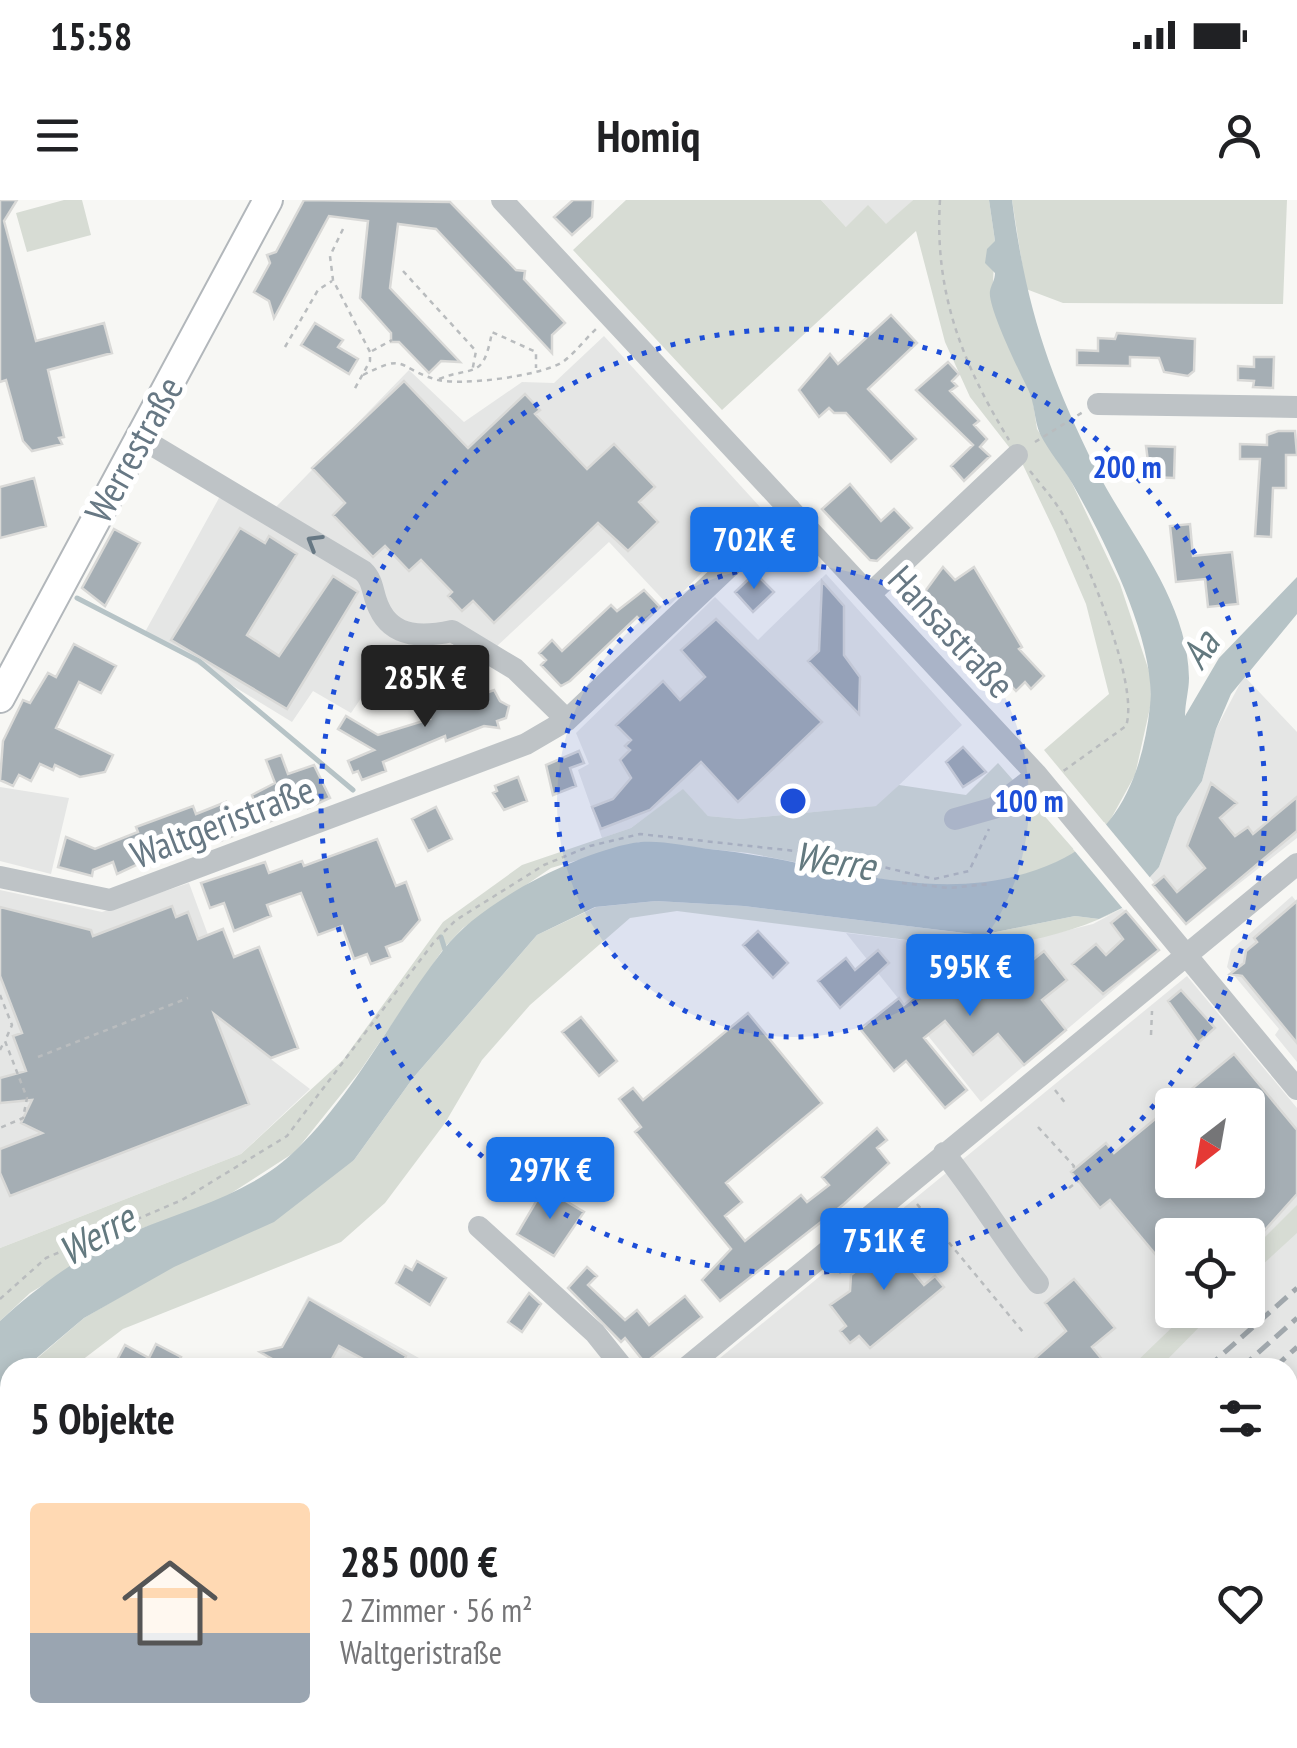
<!DOCTYPE html>
<html lang="de">
<meta charset="utf-8">
<style>
:root{--surface:#fff;--page:#f2f2f2;--text:#202124;--muted:#757577;--accent:#1a73e8}
body{margin:0;font-family:"PT Sans Narrow",sans-serif;background:var(--page);color:var(--text);height:100vh;display:flex;flex-direction:column;font-size:38px;white-space:nowrap}
*{box-sizing:border-box;margin:0}
p{font-size:32px;color:var(--muted)}
.icon{flex:none;width:55px;height:55px;fill:none;stroke:currentColor;stroke-width:2;stroke-linecap:round;stroke-linejoin:round}
.map{position:relative;flex:1;overflow:hidden}
.details{position:absolute;left:0px;top:1158px;width:1298px;height:392px;display:flex;flex-direction:column;background:var(--surface);border-radius:30px 30px 0 0;box-shadow:0 5px 15px #0003}
.details>*{flex:none}
.needle{width:65px;rotate:211deg}
.buttons{position:absolute;left:1155px;top:888px;display:grid;gap:20px}
.buttons a{display:grid;place-items:center;width:110px;height:110px;border-radius:10px;background:var(--surface);box-shadow:0 5px 15px #0003;font-size:50px}
.price{position:absolute;translate:-50% -85px;padding:0 22px;border-radius:10px;background:var(--accent);color:#fff;font-size:32px;line-height:65px;filter:drop-shadow(0 2px 5px #0008)}
.price::after{content:'';position:absolute;left:50%;top:60px;width:30px;height:22px;margin-left:-15px;background:inherit;clip-path:polygon(0 0,100% 0,50% 100%)}
.price.on{background:#222;color:#fff}
ul{padding:0;list-style:none}
li{display:flex;align-items:center;gap:30px;height:250px;padding:0 30px}
li span{display:grid;place-items:center;flex:none;width:280px;height:200px;border-radius:10px;color:#555}
li>.icon{margin-inline-start:auto}
span .icon{width:120px;height:120px;fill:#fffc;stroke-width:1}
li b{font-size:42px}
h2{display:flex;justify-content:space-between;align-items:center;height:120px;padding:0 30px;font-size:42px}
.status{display:flex;justify-content:space-between;align-items:center;height:70px;padding:0 50px;background:var(--surface);direction:ltr}
.status svg{height:28px;fill:currentColor}
header{display:flex;justify-content:space-between;align-items:center;height:130px;padding:0 30px;background:var(--surface);font-size:45px;font-weight:800}
.map>svg:first-child{display:block}
</style>
<div class="status"><b>15:58</b><svg viewBox="0 0 49 12"><path d="M0 12V9h3v3zM5 12V6h3v6zM10 12V3h3v9zM15 12V0h3v12zM26 1h20v11H26zM47 4h2v5h-2z"/></svg></div>
<header><svg class="icon" aria-label="menu" viewBox="0 0 24 24"><path d="M4 6h16M4 12h16M4 18h16"/></svg>Homiq<svg class="icon" aria-label="person" viewBox="0 0 24 24"><circle cx="12" cy="8" r="4"/><path d="M4 21q1-7 8-7t8 7"/></svg></header>
<div class="map">
<svg width="1297" height="1548" viewBox="0 0 1297 1548">
<rect width="100%" height="100%" fill="#f7f7f4"/>
<!-- built -->
<path fill="#e5e6e5" fill-rule="evenodd" d="M 821,0 L 913,0 L 886,25 L 846,27 Z
M 604,136 L 760,307 L 749,325 L 669,406 L 609,342 L 483,459 L 455,441 L 408,505 L 372,482 L 351,513 L 313,491 L 292,522 L 145,432 L 219,298 L 274,309 L 409,170 L 464,222 L 522,182 L 554,183 Z
M 826,374 L 962,525 L 877,606 L 740,619 L 708,616 L 683,590 L 631,628 L 602,638 L 578,570 L 589,564 L 576,533 L 715,397 L 758,440 Z
M 1244,476 L 1297,532 L 1297,638 L 1189,723 L 1184,722 L 1149,676 L 1159,667 L 1177,617 L 1202,581 L 1216,529 Z
M 0,587 L 69,598 L 51,674 L 0,661 Z
M 189,683 L 247,841 L 310,889 L 241,954 L 0,1048 L 0,690 L 102,712 Z
M 1292,696 L 1297,702 L 1297,862 L 1275,835 L 1279,829 L 1227,767 L 1231,750 Z
M 1123,708 L 1157,746 L 1156,754 L 981,902 L 846,733 L 971,748 L 1004,746 L 1093,724 Z
M 1187,776 L 1297,908 L 1297,1548 L 528,1548 L 529,1540 L 1288,1540 L 1288,1168 L 709,1167 ZM 1172,905 L 1248,905 L 1248,980 L 1172,980 ZM 1172,1035 L 1248,1035 L 1248,1110 L 1172,1110 Z
M 308,1096 L 435,1167 L 271,1168 Z
M 0,1355 L 10,1358 L 10,1540 L 498,1540 L 497,1548 L 0,1548 Z"/>
<!-- green -->
<path fill="#d7dcd4" d="M 64,0 L 82,0 L 91,35 L 27,52 L 16,13 Z
M 626,0 L 821,0 L 846,27 L 868,5 L 886,24 L 913,0 L 989,0 L 995,41 L 992,104 L 1032,195 L 1037,229 L 1071,281 L 1120,384 L 1150,474 L 1151,503 L 1135,575 L 1107,626 L 1044,550 L 1109,494 L 1086,404 L 1055,332 L 1023,265 L 970,197 L 945,142 L 916,31 L 722,210 L 573,50 Z
M 1012,0 L 1287,0 L 1283,104 L 1063,103 L 1026,89 Z
M 998,563 L 1077,653 L 1025,677 L 950,688 L 902,683 L 748,653 L 640,642 L 551,668 L 463,728 L 444,748 L 360,871 L 295,952 L 216,1003 L 131,1032 L 30,1093 L 0,1121 L 0,1048 L 241,954 L 343,860 L 443,722 L 522,665 L 631,628 L 683,589 L 708,616 L 740,619 L 876,606 L 899,585 L 966,595 Z
M 656,701 L 744,706 L 981,735 L 1075,716 L 1099,719 L 1123,708 C 1077,732 1023,745 971,748 L 677,711 L 630,718 L 530,805 L 482,860 L 445,923 L 385,1003 L 341,1042 L 123,1129 L 73,1167 L 26,1168 L 84,1118 L 354,960 L 413,878 L 537,735 L 596,707 Z
M 1297,1005 L 1297,1033 L 1248,1078 L 1248,1054 Z
M 1190,1110 L 1216,1110 L 1160,1167 L 1131,1167 Z"/>
<!-- water -->
<path fill="#b6c3c6" d="M 989,0 L 1012,0 C 1026,106 1048,173 1096,269 C 1129,334 1188,400 1189,478 C 1189,490 1185,503 1185,516 L 1219,458 L 1297,377 L 1297,414 L 1231,494 L 1216,529 L 1202,581 L 1177,617 L 1159,667 L 1122,708 L 1099,719 L 1075,716 L 981,735 L 744,706 L 656,701 L 595,707 L 537,735 L 413,878 L 354,960 L 274,1022 L 174,1067 L 84,1118 L 26,1167 L 10,1168 L 10,1181 L 0,1190 L 0,1121 C 38,1086 87,1050 135,1031 C 190,1008 251,994 296,950 C 356,892 393,814 444,749 C 480,702 575,654 633,643 C 657,639 685,646 709,649 C 827,660 942,714 1056,662 C 1119,634 1143,572 1150,506 C 1157,443 1103,337 1072,283 C 1062,266 1049,252 1040,234 C 1034,220 1035,203 1028,189 C 1020,173 987,106 990,91 C 991,85 995,80 995,73 L 985,63 L 987,49 L 995,41 Z"/>
<!-- pier -->
<path fill="#f7f7f4" d="M 1104,622 L 1152,680 L 1124,710 L 1073,649 Z"/>
<g fill="none" stroke-linecap="round" stroke-linejoin="round">
<!-- stream -->
<path stroke="#b6c3c6" stroke-width="5" d="M 77,398 L 199,461 L 353,590
M 441,737 L 446,753"/>
</g>
<!-- building -->
<path fill="#a5aeb4" stroke="#d9d9d7" stroke-width="2.5" fill-rule="evenodd" d="M 0,0 L 17,0 L 4,21 L 36,141 L 104,123 L 112,153 L 48,170 L 64,237 L 59,238 L 62,244 L 32,251 L 23,241 L 6,180 L 0,182 Z
M 304,0 L 450,2 L 516,70 L 525,71 L 524,79 L 565,123 L 552,135 L 552,153 L 436,29 L 398,24 L 390,88 L 460,162 L 441,161 L 429,173 L 399,142 L 391,142 L 391,133 L 360,98 L 368,21 L 329,16 L 274,118 L 269,101 L 254,92 L 270,63 L 267,55 L 276,52 Z
M 573,0 L 593,0 L 592,17 L 572,35 L 554,17 Z
M 891,115 L 917,143 L 868,189 L 916,239 L 891,262 L 846,213 L 834,213 L 829,208 L 819,217 L 799,190 L 830,154 L 838,164 Z
M 315,123 L 343,140 L 338,147 L 358,159 L 349,174 L 301,145 Z
M 1117,133 L 1195,139 L 1194,171 L 1188,176 L 1164,172 L 1159,158 L 1130,157 L 1130,166 L 1077,165 L 1077,150 L 1098,151 L 1098,138 L 1115,139 Z
M 1254,157 L 1274,157 L 1273,188 L 1253,187 L 1254,181 L 1238,180 L 1238,166 L 1254,167 Z
M 948,162 L 959,174 L 952,181 L 957,186 L 950,191 L 979,221 L 974,225 L 987,239 L 980,247 L 990,256 L 964,281 L 951,266 L 973,245 L 916,190 Z
M 404,181 L 468,248 L 525,194 L 540,210 L 535,214 L 587,269 L 614,244 L 655,287 L 639,302 L 658,322 L 628,351 L 598,323 L 494,423 L 473,401 L 462,411 L 448,396 L 452,392 L 421,360 L 409,371 L 385,346 L 373,357 L 333,315 L 345,303 L 312,268 Z
M 1278,231 L 1295,231 L 1297,255 L 1286,255 L 1286,288 L 1273,288 L 1271,337 L 1255,336 L 1260,259 L 1240,259 L 1240,244 L 1267,245 L 1267,235 Z
M 1146,246 L 1175,247 L 1174,278 L 1150,277 Z
M 34,278 L 46,326 L 0,338 L 0,287 Z
M 850,284 L 881,321 L 894,309 L 912,328 L 877,361 L 870,360 L 822,309 Z
M 1190,324 L 1193,356 L 1232,352 L 1238,404 L 1208,407 L 1205,379 L 1176,382 L 1170,326 Z
M 240,328 L 265,343 L 269,336 L 297,354 L 247,435 L 279,456 L 333,376 L 358,392 L 287,509 L 171,440 Z
M 114,329 L 140,343 L 105,406 L 82,388 Z
M 943,367 L 955,380 L 974,367 L 1022,447 L 1019,449 L 1044,476 L 1031,489 L 1025,482 L 1016,491 L 924,393 Z
M 755,373 L 774,392 L 753,412 L 735,392 Z
M 822,381 L 844,406 L 844,455 L 860,477 L 859,514 L 808,461 L 819,451 Z
M 644,390 L 660,407 L 643,423 L 637,417 L 570,481 L 561,486 L 541,465 L 546,460 L 539,453 L 552,440 L 562,451 L 611,405 L 617,411 Z
M 716,419 L 822,522 L 738,602 L 701,562 L 650,610 L 601,629 L 592,607 L 613,599 L 631,578 L 620,560 L 630,550 L 625,546 L 631,540 L 616,525 L 663,481 L 680,500 L 705,477 L 681,450 Z
M 74,444 L 116,466 L 101,493 L 79,482 L 56,528 L 113,555 L 105,572 L 80,577 L 55,565 L 53,570 L 40,564 L 31,581 L 19,575 L 13,586 L 0,580 L 3,541 L 23,500 L 30,503 L 48,473 L 56,477 Z
M 485,489 L 486,493 L 494,490 L 500,501 L 509,506 L 506,518 L 497,521 L 499,528 L 484,526 L 446,541 L 445,536 L 383,562 L 386,571 L 362,580 L 358,571 L 353,573 L 348,561 L 374,550 L 338,529 L 346,516 L 378,535 L 430,519 L 426,509 Z
M 963,547 L 986,572 L 963,587 L 946,562 Z
M 579,551 L 584,563 L 570,568 L 576,586 L 553,595 L 546,565 Z
M 281,555 L 288,574 L 314,565 L 330,598 L 308,608 L 304,597 L 281,605 L 284,615 L 262,625 L 252,595 L 275,583 L 266,560 Z
M 518,577 L 527,601 L 504,610 L 493,593 L 497,591 L 495,586 Z
M 1211,583 L 1237,603 L 1220,618 L 1235,636 L 1248,627 L 1253,634 L 1297,597 L 1297,631 L 1186,724 L 1153,685 L 1164,676 L 1177,692 L 1205,668 L 1187,646 Z
M 226,602 L 238,634 L 218,642 L 214,633 L 196,637 L 117,674 L 113,662 L 93,670 L 92,676 L 58,667 L 66,637 L 95,649 L 138,632 L 136,627 L 193,606 L 196,614 Z
M 436,607 L 452,639 L 428,651 L 412,619 Z
M 377,639 L 396,686 L 406,682 L 420,720 L 402,741 L 386,747 L 390,757 L 371,764 L 367,754 L 354,759 L 342,726 L 318,735 L 301,693 L 267,705 L 271,716 L 234,731 L 224,703 L 210,708 L 201,683 L 265,662 L 269,673 L 302,661 L 304,666 Z
M 1297,701 L 1297,843 L 1242,776 L 1230,774 L 1244,763 L 1246,751 L 1257,742 L 1254,738 Z
M 172,706 L 176,717 L 188,712 L 198,739 L 223,729 L 234,757 L 259,747 L 298,848 L 271,858 L 214,814 L 249,904 L 10,996 L 0,973 L 0,949 L 42,933 L 21,923 L 32,900 L 0,903 L 0,878 L 26,871 L 13,836 L 22,833 L 0,776 L 0,707 L 91,730 L 93,736 Z
M 1126,711 L 1159,750 L 1103,794 L 1072,764 L 1096,744 L 1106,755 L 1123,739 L 1111,723 Z
M 758,731 L 788,763 L 773,778 L 743,745 Z
M 878,750 L 889,763 L 840,808 L 818,781 L 846,758 L 855,770 Z
M 1044,751 L 1067,780 L 1042,800 L 1066,830 L 1024,865 L 998,834 L 973,855 L 945,821 L 924,838 L 967,890 L 945,908 L 906,861 L 894,871 L 860,829 L 899,798 L 904,805 L 956,761 L 966,773 L 978,764 L 986,774 L 999,763 L 1010,778 Z
M 1181,790 L 1215,828 L 1198,843 L 1168,801 Z
M 748,813 L 822,903 L 726,983 L 742,1002 L 725,1016 L 745,1041 L 801,995 L 807,1002 L 829,985 L 822,977 L 877,928 L 887,940 L 877,948 L 889,963 L 844,1004 L 720,1101 L 702,1080 L 731,1049 L 635,932 L 641,927 L 619,899 L 633,888 L 643,900 Z
M 581,817 L 617,861 L 599,876 L 562,832 Z
M 1234,854 L 1297,930 L 1297,994 L 1248,1049 L 1248,1035 L 1172,1035 L 1172,1062 L 1166,1067 L 1110,1000 L 1100,1008 L 1071,972 L 1106,943 L 1114,953 ZM 1172,905 L 1248,905 L 1248,980 L 1172,980 Z
M 544,988 L 584,1012 L 554,1056 L 517,1034 Z
M 903,1033 L 920,1034 L 919,1051 L 905,1062 L 924,1085 L 935,1076 L 944,1087 L 870,1148 L 859,1136 L 850,1143 L 840,1131 L 846,1126 L 830,1105 L 850,1091 L 851,1075 Z
M 417,1061 L 446,1078 L 430,1105 L 396,1083 L 405,1066 L 412,1070 Z
M 587,1067 L 597,1076 L 588,1085 L 625,1120 L 637,1110 L 649,1125 L 685,1096 L 702,1117 L 645,1163 L 625,1138 L 621,1142 L 568,1088 Z
M 1074,1079 L 1115,1128 L 1092,1147 L 1109,1168 L 1024,1168 L 1066,1131 L 1045,1103 Z
M 529,1093 L 541,1104 L 522,1132 L 508,1122 Z
M 309,1099 L 406,1156 L 401,1168 L 359,1168 L 363,1159 L 339,1146 L 327,1168 L 288,1168 L 260,1152 L 282,1147 Z
M 156,1144 L 181,1157 L 175,1168 L 130,1168 L 117,1160 L 125,1145 L 149,1158 Z"/>
<g fill="none" stroke-linecap="round" stroke-linejoin="round">
<defs>
<path id="major" d="M 0,498 L 268,0"/>
</defs>
<!-- major casing -->
<use href="#major" stroke="#b2b7bb" stroke-width="32"/>
<!-- path -->
<path stroke="#b9bcbe" stroke-width="2.5" stroke-dasharray="5 5" stroke-linecap="butt" d="M 940,0 C 934,92 962,163 1009,240
M 343,29 L 330,56 L 333,80 L 370,152 L 370,161 L 354,190
M 403,71 L 476,151 L 472,172
M 285,147 L 318,90 L 332,81
M 372,151 L 392,140
M 363,175 C 407,153 395,166 434,179 C 457,187 544,176 564,161 C 576,152 586,138 597,128
M 439,179 C 474,165 483,181 492,132 L 536,152 L 536,168
M 1035,242 L 1083,212
M 1030,271 C 1041,285 1054,299 1063,315 C 1085,356 1140,484 1126,526 L 1062,572
M 902,683 L 950,688 L 989,684
M 0,795 L 12,825 L 5,841 L 27,898 L 23,918 L 0,928
M 1151,835 L 1152,811
M 0,850 L 4,842
M 38,857 L 188,798
M 1055,890 L 1066,904
M 1038,927 L 1074,966 L 1071,972
M 1069,988 L 1078,981
M 917,1004 L 1023,1132
M 0,1099 L 46,1058 L 182,1000 L 287,936 L 434,742 L 456,720 L 544,665 L 590,646 L 640,634 L 832,655 L 934,679 L 969,671 L 989,629"/>
<!-- minor -->
<path stroke="#bec3c6" stroke-width="22" d="M 502,0 L 1037,575 L 1297,889
M 1098,204 L 1297,207
M 139,237 L 363,371 C 374,381 372,394 379,408 C 393,439 425,437 452,431 L 515,469 L 567,520
M 870,394 L 1017,255
M 955,619 L 994,608 L 1037,575
M 0,677 L 110,700 L 526,544 L 567,520 L 790,309
M 944,953 C 978,995 1004,1040 1038,1083
M 479,1027 L 595,1133 L 623,1168
M 686,1168 L 1297,664
M 113,1548 L 125,1544
M 305,1548 L 305,1540
M 433,1548 L 433,1540
M 512,1548 L 513,1540"/>
<!-- major -->
<use href="#major" stroke="#fff" stroke-width="28"/>
<!-- rail -->
<path stroke="#a0a7ac" stroke-width="5" stroke-dasharray="15 8" stroke-linecap="butt" d="M 1207,1168 L 1297,1088
M 1241,1168 L 1297,1118
M 1274,1168 L 1297,1147
M 879,1548 L 884,1540
M 919,1548 L 925,1540"/>
</g>
<!-- one-way arrows -->
<defs><path id="oneway-chevron" d="M-2-3.5L2.5 0L-2 3.5" fill="none" stroke-width="1.6" stroke-linecap="round" stroke-linejoin="round" transform="scale(2.5)"/></defs>
<use stroke="#677884" href="#oneway-chevron" transform="translate(314 342) rotate(-149)"/>
<!-- distance rings -->
<circle cx="793" cy="601" r="236" fill="#1d4ed8" fill-opacity=".12"/>
<g fill="none" stroke="#1d4ed8" stroke-width="5" stroke-dasharray="5 10">
<circle cx="793" cy="601" r="236"/>
<circle cx="793" cy="601" r="472"/>
</g>
<g text-anchor="middle" dominant-baseline="central" stroke-width="10" stroke-linejoin="round" paint-order="stroke">
<!-- street labels -->
<g font-size="38" fill="#677884" stroke="#fff">
<text transform="translate(133 249) rotate(-61)">Werrestraße</text>
<text transform="translate(952 431) rotate(47)">Hansastraße</text>
<text transform="translate(222 621) rotate(-21)">Waltgeristraße</text>
</g>
<!-- water labels -->
<g font-size="40" font-style="italic" fill="#63797f" stroke="#fff">
<text transform="translate(1199 449) rotate(-56)">Aa</text>
<text transform="translate(835 660) rotate(8)">Werre</text>
<text transform="translate(96 1034) rotate(-30)">Werre</text>
</g>
</g>
<circle cx="793" cy="601" r="15" fill="#1d4ed8" stroke="#fff" stroke-width="5"/>
<g font-size="30" text-anchor="middle" font-weight="bold" fill="#1d4ed8" stroke="#fff" stroke-width="10" stroke-linejoin="round" paint-order="stroke">
<text x="1127" y="278">200 m</text>
<text x="1029" y="612">100 m</text>
</g>
</svg>
<div class="buttons">
<a><svg class="needle" viewBox="-14 -14 28 28"><path d="M0-13l5 13h-10z" fill="#e53935"/><path d="M0 13l5-13h-10z" fill="#757577"/></svg></a>
<a><svg class="icon" aria-label="locate" viewBox="0 0 24 24"><circle cx="12" cy="12" r="6"/><path d="M12 2v4M12 18v4M2 12h4M18 12h4"/></svg></a>
</div>
<b class="price" style="left:754px;top:392px">702K €</b>
<b class="price on" style="left:425px;top:530px">285K €</b>
<b class="price" style="left:970px;top:819px">595K €</b>
<b class="price" style="left:550px;top:1022px">297K €</b>
<b class="price" style="left:884px;top:1093px">751K €</b>
<section class="details">
<h2>5 Objekte<svg class="icon" aria-label="filters" viewBox="0 0 24 24"><path d="M4 7h16M4 17h16"/><circle cx="9" cy="7" r="2"/><circle cx="15" cy="17" r="2"/></svg></h2>
<ul>
<li><span style="background:linear-gradient(#ffd9b3 65%,#9aa5b1 0)"><svg class="icon" aria-label="home" viewBox="0 0 24 24"><path d="M3 11l9-7 9 7M6 9v11h12V9"/></svg></span><div><b>285 000 €</b><p>2 Zimmer · 56 m²</p><p>Waltgeristraße</p></div><svg class="icon" aria-label="heart" viewBox="0 0 24 24"><path d="M12 20l-8-8c-3-5 5-10 8-4 3-6 11-1 8 4z"/></svg></li>
</ul>
</section>
</div>
